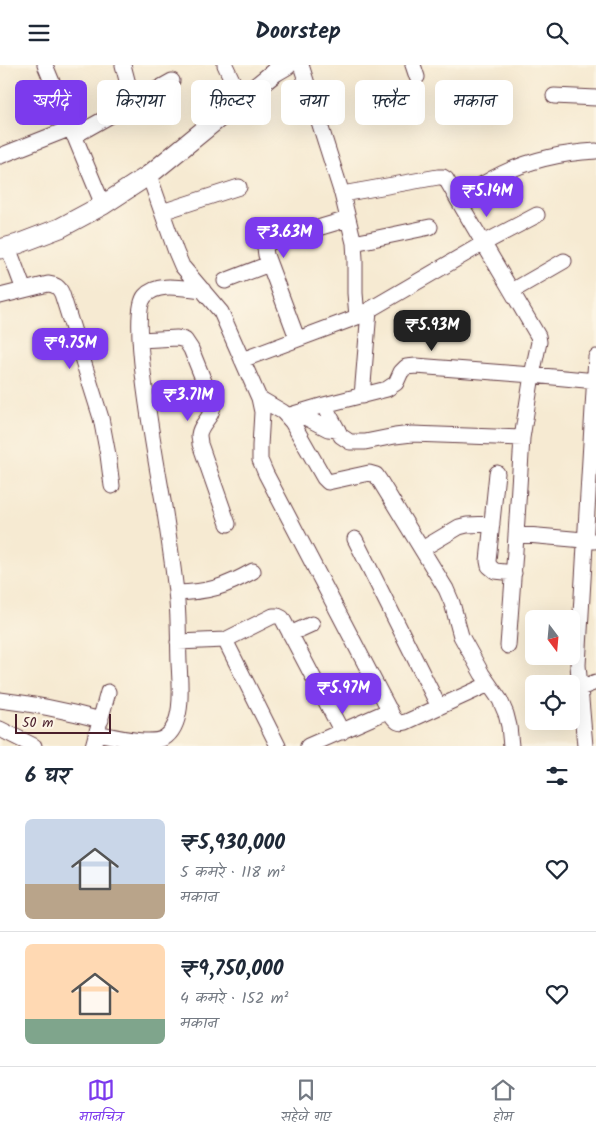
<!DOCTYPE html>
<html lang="hi">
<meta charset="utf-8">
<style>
:root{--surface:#fff;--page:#f6f6f7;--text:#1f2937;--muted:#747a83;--line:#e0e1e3;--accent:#7c3aed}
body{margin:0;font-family:Kalam,"Playpen Sans Deva",sans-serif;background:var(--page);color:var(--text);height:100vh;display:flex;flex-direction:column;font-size:19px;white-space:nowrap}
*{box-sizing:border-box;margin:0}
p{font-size:16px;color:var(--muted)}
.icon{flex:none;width:28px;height:28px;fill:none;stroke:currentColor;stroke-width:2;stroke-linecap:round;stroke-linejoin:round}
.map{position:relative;height:681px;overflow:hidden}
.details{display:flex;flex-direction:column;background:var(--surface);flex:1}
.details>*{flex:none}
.hud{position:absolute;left:15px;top:15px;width:566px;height:45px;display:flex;gap:10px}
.needle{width:32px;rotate:164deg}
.controls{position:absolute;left:525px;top:545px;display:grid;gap:10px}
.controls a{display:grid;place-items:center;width:55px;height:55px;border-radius:8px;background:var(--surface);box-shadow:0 5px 20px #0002;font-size:25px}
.scale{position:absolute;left:15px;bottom:12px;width:96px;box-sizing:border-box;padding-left:5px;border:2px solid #4a1f2b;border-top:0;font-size:14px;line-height:18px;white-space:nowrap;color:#4a1f2b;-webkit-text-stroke:4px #fcf5e5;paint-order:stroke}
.price{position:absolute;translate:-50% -42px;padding:0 11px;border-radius:10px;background:var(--accent);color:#fff;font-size:16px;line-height:32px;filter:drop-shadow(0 1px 2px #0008)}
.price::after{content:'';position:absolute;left:50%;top:30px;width:15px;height:11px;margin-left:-8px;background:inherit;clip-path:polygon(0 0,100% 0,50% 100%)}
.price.current{background:#222;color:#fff}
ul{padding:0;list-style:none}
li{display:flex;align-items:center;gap:15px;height:125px;padding:0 25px}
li+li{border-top:1px solid var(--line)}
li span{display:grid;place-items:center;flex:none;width:140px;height:100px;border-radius:8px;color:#555}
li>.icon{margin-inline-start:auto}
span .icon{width:60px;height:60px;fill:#fffc;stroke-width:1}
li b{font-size:21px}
h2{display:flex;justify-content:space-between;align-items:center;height:60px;padding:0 25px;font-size:21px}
.chip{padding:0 18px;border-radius:8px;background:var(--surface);box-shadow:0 5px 20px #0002;font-size:18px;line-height:45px}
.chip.current{background:var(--accent);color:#fff}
header{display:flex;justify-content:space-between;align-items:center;height:65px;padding:0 25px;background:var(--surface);font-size:22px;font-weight:800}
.dock{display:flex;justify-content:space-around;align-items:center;height:70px;border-top:1px solid var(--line);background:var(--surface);font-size:14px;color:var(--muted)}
.dock a{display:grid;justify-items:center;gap:2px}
.dock .current{color:var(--accent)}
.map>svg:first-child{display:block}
</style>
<header><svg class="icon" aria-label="menu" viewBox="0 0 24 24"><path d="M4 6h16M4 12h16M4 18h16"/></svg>Doorstep<svg class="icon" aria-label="search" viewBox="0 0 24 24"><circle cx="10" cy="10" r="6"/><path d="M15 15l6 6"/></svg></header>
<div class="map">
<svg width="596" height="681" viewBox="0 0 596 681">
<rect width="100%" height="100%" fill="#fcf5e5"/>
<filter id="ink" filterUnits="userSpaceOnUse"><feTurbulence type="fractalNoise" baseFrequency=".02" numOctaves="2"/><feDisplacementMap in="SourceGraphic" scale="10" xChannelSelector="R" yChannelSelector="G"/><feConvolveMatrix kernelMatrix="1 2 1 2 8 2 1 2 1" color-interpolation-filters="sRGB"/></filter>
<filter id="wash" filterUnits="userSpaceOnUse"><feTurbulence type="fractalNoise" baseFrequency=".0096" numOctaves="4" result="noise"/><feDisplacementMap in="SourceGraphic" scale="20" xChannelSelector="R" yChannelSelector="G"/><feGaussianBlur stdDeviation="1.12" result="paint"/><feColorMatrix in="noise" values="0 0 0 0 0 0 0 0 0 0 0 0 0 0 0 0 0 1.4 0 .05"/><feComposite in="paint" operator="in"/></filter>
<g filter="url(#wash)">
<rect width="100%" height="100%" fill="#f6ead2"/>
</g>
<g filter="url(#ink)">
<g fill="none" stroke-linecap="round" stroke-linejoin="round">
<defs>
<path id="minor" d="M 45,0 L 103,140
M 123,0 L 133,38
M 225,0 L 241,34
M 301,0 L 342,129 L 354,178 L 355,194 L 355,228 L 357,252
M 413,0 L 417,12
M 554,31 L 596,33
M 74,71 L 172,16
M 0,91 L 71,63
M 149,110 L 176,187 L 182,201 L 221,247 L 259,333 L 262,347 L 260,381 L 260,395 L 266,409 L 393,652 C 397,657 399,659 406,657 L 489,619
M 342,129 L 438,112 L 443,112 L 446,114 L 458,135 L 538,271 L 539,277 L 532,310 L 522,373 L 515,486 L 508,581
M 458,135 C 467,129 476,123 485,118 C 518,98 558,88 596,86
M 162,147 L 239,122
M 354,178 L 430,162
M 8,182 L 24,225
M 225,216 L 269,199
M 512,226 L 564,196
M 0,231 L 48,219 C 56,220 59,222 62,229 L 101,353 L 108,390 L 112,421
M 297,273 L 266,190 L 265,183 L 266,179 L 274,176 L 348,154
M 140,275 L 177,273 L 185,275 L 191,284 L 213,339 C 213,353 200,358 199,370 C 199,373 200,376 200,379 L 228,459
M 242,295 L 357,252 L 484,178 L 537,150
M 362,331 L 369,246
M 259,333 L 283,347 L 292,357 L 324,413 L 328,417 L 369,408 L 376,410 L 380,416 L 446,524 L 452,538 L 461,571 L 482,609 L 500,635 L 506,649 L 509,661 L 511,681
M 324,340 L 341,371 L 350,377 L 365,377 L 395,371 L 412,369 L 522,373
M 297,348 L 328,364 L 338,365
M 287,351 L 324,340 L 387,324 L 396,318 L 401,307 L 406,302 L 416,301 L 532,310 L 596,316
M 497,408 L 488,496 L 489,501 L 495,506 L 514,508
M 516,469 L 595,476
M 355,474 L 439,642
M 422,484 L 459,462 L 467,460 L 492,459
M 176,528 C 209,527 225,522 253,506
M 290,569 L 312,559
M 225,575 L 278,681
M 178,577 L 225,575 L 273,551 L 278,551 L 282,553 L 342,667
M 580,623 L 596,617
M 0,635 C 34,639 68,646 101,655
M 0,664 L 34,681
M 97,668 C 113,671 149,681 164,673 C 185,660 180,619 179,598 C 178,574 179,550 176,527 C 173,500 169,474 165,448 C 160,415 127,251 145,231 C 158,216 185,224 203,225
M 93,681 L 108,627
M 308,681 L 390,645
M 585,681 L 578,600 L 596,292"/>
<path id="tertiary" d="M 0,184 L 18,179 L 60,163 L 103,140 L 149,110 L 275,7 L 287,0"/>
</defs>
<!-- minor casing -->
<use href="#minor" stroke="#643d44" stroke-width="17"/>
<!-- tertiary casing -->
<use href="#tertiary" stroke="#643d44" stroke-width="21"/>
<!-- minor -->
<use href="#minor" stroke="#fff" stroke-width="15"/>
<!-- tertiary -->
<use href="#tertiary" stroke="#fff" stroke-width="19"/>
</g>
</g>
</svg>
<div class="controls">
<a><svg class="needle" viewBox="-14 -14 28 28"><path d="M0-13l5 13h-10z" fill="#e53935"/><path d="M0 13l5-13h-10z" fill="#747a83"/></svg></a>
<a><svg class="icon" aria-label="locate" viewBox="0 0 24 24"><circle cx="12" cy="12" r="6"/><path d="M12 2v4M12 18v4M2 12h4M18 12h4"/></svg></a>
</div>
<div class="scale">50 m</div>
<b class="price" style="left:487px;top:153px">₹5.14M</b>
<b class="price" style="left:284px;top:194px">₹3.63M</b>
<b class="price current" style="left:432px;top:287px">₹5.93M</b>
<b class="price" style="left:70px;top:305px">₹9.75M</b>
<b class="price" style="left:188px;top:357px">₹3.71M</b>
<b class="price" style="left:343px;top:650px">₹5.97M</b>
<div class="hud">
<a class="chip current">खरीदें</a>
<a class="chip">किराया</a>
<a class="chip">फ़िल्टर</a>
<a class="chip">नया</a>
<a class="chip">फ़्लैट</a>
<a class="chip">मकान</a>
</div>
</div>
<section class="details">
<h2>6 घर<svg class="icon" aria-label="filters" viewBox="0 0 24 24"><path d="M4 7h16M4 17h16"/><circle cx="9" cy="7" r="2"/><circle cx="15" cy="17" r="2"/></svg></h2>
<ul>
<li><span style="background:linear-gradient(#c9d6e8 65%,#b9a48a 0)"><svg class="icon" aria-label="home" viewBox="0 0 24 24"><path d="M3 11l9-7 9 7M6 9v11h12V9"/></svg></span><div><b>₹5,930,000</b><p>5 कमरे · 118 m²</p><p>मकान</p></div><svg class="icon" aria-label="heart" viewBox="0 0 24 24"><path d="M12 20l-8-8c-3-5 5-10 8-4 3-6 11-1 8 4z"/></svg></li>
<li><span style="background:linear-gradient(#ffd9b3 75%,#7fa58c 0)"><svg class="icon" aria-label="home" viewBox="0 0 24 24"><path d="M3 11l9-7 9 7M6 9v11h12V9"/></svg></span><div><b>₹9,750,000</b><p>4 कमरे · 152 m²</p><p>मकान</p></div><svg class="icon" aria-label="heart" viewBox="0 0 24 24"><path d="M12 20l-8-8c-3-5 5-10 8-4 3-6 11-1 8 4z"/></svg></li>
</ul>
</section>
<nav class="dock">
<a class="current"><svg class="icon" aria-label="map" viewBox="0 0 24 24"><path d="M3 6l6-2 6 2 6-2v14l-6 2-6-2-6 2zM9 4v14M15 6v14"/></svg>मानचित्र</a>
<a><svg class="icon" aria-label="saved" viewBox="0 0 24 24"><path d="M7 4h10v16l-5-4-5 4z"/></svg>सहेजे गए</a>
<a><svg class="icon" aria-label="home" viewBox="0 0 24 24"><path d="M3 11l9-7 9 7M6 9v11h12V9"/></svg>होम</a>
</nav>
